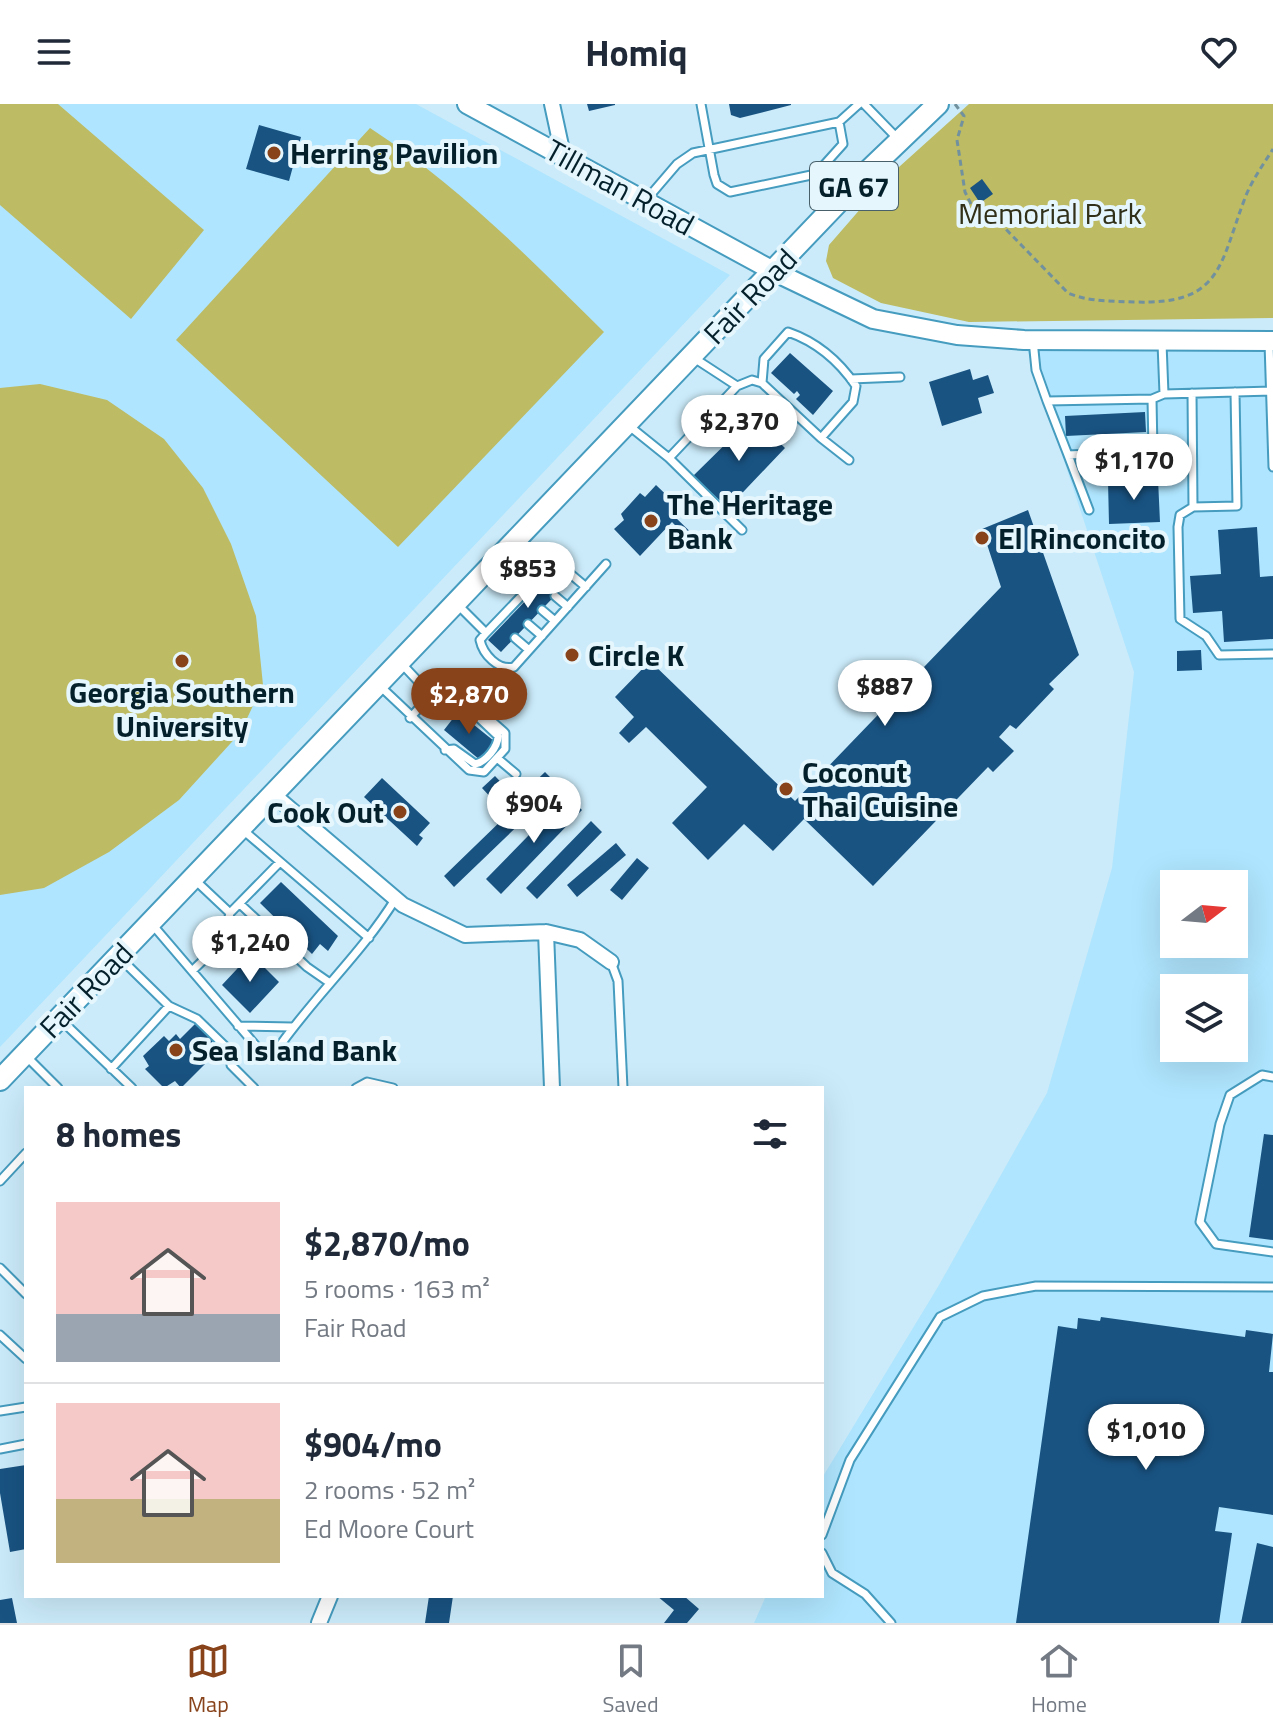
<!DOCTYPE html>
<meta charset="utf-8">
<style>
:root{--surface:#fff;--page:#f2f2f3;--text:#1f2937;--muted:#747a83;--line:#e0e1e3;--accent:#88431b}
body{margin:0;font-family:"Titillium Web",sans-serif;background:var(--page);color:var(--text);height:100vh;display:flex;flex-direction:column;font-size:30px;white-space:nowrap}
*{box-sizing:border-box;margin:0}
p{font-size:26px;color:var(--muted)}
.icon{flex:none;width:44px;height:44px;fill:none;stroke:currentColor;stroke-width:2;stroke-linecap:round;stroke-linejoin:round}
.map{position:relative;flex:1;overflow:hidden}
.details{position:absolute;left:24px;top:982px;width:800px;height:512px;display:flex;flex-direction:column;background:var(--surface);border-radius:0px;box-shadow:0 8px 32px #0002}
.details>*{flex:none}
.needle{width:52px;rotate:74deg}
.controls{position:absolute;left:1160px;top:766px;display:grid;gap:16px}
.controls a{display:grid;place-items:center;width:88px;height:88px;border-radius:0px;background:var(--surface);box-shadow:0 8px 32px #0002;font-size:40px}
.price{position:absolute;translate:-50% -68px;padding:0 18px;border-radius:28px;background:#fff;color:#222;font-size:26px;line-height:52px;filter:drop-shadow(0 2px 4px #0008)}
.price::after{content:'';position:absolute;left:50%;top:48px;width:24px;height:18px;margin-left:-12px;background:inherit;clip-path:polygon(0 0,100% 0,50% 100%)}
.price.on{background:var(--accent);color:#fff}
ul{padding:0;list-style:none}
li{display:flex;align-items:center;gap:24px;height:200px;padding:0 32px}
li+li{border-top:2px solid var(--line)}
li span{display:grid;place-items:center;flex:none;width:224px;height:160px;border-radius:0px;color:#555}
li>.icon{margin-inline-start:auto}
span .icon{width:96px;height:96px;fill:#fffc;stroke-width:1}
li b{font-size:34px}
h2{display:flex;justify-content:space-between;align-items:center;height:96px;padding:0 32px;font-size:34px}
header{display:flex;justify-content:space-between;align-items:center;height:104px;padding:0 32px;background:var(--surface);font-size:36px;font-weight:700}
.dock{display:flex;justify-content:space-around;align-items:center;height:112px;border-top:2px solid var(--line);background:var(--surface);font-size:22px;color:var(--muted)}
.dock a{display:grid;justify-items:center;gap:4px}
.dock .on{color:var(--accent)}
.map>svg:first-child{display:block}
</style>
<header><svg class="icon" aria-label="menu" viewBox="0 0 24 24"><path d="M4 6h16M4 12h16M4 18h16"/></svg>Homiq<svg class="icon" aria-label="heart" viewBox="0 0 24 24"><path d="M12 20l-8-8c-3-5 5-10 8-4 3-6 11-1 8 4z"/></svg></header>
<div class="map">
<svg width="1273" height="1519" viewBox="0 0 1273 1519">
<rect width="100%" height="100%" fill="#cbebfa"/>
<!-- built -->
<path fill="#afe5fe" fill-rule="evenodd" d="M 0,0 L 416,0 L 730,171 L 0,943 Z
M 1024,236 L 1273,237 L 1273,1519 L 754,1519 L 766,1492 L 822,1492 L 822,1374 L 939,1181 L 1047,989 L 1112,764 L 1134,568 ZM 1174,780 L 1234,780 L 1234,840 L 1174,840 ZM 1174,884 L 1234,884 L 1234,944 L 1174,944 Z"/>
<!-- green -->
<path fill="#bdbb63" d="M 0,0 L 58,0 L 204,126 L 131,215 L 0,101 Z
M 969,0 L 1273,0 L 1273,214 L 969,218 L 881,199 L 833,174 L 826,157 L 829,141 L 889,72 Z
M 370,24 C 458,81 529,154 604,228 L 398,443 L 176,236 Z
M 40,280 L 107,296 L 164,335 L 203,384 L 231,440 L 256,512 L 263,581 L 240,629 L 179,696 L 109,748 L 44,784 L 0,791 L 0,284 Z"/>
<!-- building -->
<path fill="#195382" d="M 587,0 L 615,0 L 615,1 L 589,7 Z
M 729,0 L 791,0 L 791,1 L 740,14 L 731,11 Z
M 259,21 L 301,33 L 289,77 L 246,65 Z
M 982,75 L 993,90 L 980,99 L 970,84 Z
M 790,249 L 833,287 L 813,311 L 796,295 L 800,291 L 797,287 L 794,290 L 771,269 Z
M 970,265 L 973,276 L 988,271 L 994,289 L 978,294 L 982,309 L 942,322 L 929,278 Z
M 1145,308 L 1146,328 L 1066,332 L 1065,312 Z
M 753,313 L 785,344 L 728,404 L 693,372 Z
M 1158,375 L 1160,418 L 1109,420 L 1108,377 Z
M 656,381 L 682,406 L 675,413 L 703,440 L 698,445 L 672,418 L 640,452 L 614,425 L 624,416 L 621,410 L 640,389 L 645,393 Z
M 1028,406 L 1079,551 L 1049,580 L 1054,585 L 1016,625 L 1010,621 L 999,633 L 1014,647 L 993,668 L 988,663 L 873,782 L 804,715 L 773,747 L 744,720 L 708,756 L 672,719 L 707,683 L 646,623 L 629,639 L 619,629 L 634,613 L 615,593 L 650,557 L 795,697 L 1001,483 L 982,425 Z
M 1257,423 L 1260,473 L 1273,472 L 1273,535 L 1224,538 L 1222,507 L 1193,509 L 1190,472 L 1221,470 L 1218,426 Z
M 556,465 L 569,477 L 501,548 L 488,536 Z
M 1201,546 L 1202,566 L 1177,567 L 1177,547 Z
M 458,608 L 494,637 L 480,656 L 444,626 Z
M 545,668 L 559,682 L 454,783 L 444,772 L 507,711 L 482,684 L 495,672 L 517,695 Z
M 382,674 L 430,719 L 419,731 L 423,734 L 417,742 L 364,693 Z
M 567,692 L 582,706 L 501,790 L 486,775 Z
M 591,717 L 602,728 L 537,795 L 526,784 Z
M 616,739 L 626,751 L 577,793 L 567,781 Z
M 637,754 L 649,764 L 622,796 L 610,786 Z
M 281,778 L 338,832 L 328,847 L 320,840 L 312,850 L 260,799 Z
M 251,850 L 279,878 L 250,909 L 222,881 Z
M 197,918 L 214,936 L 198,952 L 205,960 L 181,984 L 175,977 L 164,984 L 145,965 L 149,962 L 143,952 L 164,932 L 169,937 L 176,930 L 180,935 Z
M 1264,1030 L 1273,1031 L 1273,1136 L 1249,1133 Z
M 1101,1213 L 1245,1233 L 1246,1226 L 1273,1230 L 1269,1268 L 1273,1268 L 1273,1411 L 1219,1403 L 1215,1427 L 1232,1429 L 1219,1519 L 1016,1519 L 1058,1222 L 1077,1225 L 1078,1214 L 1100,1217 Z
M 26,1361 L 26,1445 L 10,1448 L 0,1389 L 0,1365 Z
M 1257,1439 L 1273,1443 L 1273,1519 L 1241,1519 Z
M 429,1492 L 453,1492 L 449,1519 L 425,1519 Z
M 657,1492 L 684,1492 L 699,1505 L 687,1519 L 664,1519 L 674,1506 Z
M 12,1494 L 17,1519 L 0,1519 L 0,1496 Z"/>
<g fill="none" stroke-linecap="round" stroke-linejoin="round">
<defs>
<path id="lane" d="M 701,0 L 714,71 L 717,80 L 730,88 L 816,70 L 843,40 L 839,18
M 864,0 L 898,35
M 647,95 L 677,60 L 693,49 L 839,18 L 859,0
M 1033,236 L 1036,266 L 1047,297 L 1152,295 L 1164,290 L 1273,287
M 1162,239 L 1164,290
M 1269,239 L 1273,363
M 851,275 L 900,273
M 737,282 L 752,276 L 762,279 L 821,334 L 853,298 L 856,282 C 839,257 817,238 788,228 L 764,255 L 762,279
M 1192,289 L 1193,403 L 1237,402 L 1235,288
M 1047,297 L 1068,351 L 1153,347 L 1152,295
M 628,321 L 669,354 L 737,282 L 694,254
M 821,334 L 849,356
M 1068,351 L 1089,406
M 669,354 L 742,426
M 1193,403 L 1180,411 L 1178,423 L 1180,515 L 1206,532 L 1219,551 L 1273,550
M 513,441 L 547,465
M 555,492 L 568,503
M 458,501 L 486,529 L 480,536 C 483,550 498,567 514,563 L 606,460
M 542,506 L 555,517
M 528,520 L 542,532
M 486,529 L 550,462 L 561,462 L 586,483
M 515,534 L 529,546
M 381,583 L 469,666 L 484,668 L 505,645 L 505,629 C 481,607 465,591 431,591 L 401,559
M 410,614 L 431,591
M 445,646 L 454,645 L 475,660 C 486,658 498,643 498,632 L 461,597
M 497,654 L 516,670
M 243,726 L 369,834
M 195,776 L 230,809 L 280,758
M 240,800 L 307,863 L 330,879
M 151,819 L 263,950 L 274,950 C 311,895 361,851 396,794
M 119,853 L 169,902 L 197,915 L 230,947 L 231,961 L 254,984
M 611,858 L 618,877 L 623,984
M 192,867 L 223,837 L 230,809
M 61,916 L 132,984
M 238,922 L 292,923
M 26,952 L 58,984
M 111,965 L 169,902
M 1273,973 L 1262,971 L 1230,991 L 1220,1020 L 1200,1118 L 1216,1140 L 1273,1148
M 356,984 L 367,978 L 393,984
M 0,1077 L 26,1049
M 0,1164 L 26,1190
M 0,1231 L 26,1255
M 0,1307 L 26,1303
M 0,1345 L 26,1340
M 822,1431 L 850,1356 L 940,1213 L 983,1192 L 1036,1182 L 1273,1183
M 822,1449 L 832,1469 L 865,1490 L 891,1519"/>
<path id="street" d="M 552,0 L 563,51
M 275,692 L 403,801 L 465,831 L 546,828 L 580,836 L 611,858
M 546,828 L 552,984
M 319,1519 L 330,1492"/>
<path id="secondary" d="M 467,0 L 773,167 L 873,215 L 957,231 L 1024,236 L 1273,237"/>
<path id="primary" d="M 0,976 L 868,67 L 938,0"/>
</defs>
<!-- lane casing -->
<use href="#lane" stroke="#459cbf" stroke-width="11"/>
<!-- street casing -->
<use href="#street" stroke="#459cbf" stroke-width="18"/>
<!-- secondary casing -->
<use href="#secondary" stroke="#459cbf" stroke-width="22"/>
<!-- primary casing -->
<use href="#primary" stroke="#459cbf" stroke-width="24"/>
<!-- path -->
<path stroke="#72919e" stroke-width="3" stroke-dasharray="6 4" stroke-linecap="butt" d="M 955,0 L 964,12 L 957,36 L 965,88 L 971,100 L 994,113 L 1068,189 C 1089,198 1112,197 1134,198 C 1222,201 1219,162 1245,94 C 1252,76 1263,61 1273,45"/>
<!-- lane -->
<use href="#lane" stroke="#fff" stroke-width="7"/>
<!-- street -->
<use href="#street" stroke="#fff" stroke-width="14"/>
<!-- secondary -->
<use href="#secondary" stroke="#fff" stroke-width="18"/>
<!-- primary -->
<use href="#primary" stroke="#fff" stroke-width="20"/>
</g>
<!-- markers -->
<g fill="#88431b" stroke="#e6f6fd" stroke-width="3">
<circle cx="274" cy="49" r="8"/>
<circle cx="651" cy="417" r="8"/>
<circle cx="982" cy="434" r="8"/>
<circle cx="572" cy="551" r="8"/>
<circle cx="182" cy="557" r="8"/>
<circle cx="786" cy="685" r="8"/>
<circle cx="400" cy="708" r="8"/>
<circle cx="176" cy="946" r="8"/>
</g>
<g text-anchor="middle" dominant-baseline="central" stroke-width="8" stroke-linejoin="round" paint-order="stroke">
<!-- shield labels -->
<rect fill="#e6f6fd" stroke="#48606a" stroke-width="2" x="810" y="58" width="88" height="48" rx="6"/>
<g font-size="28" font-weight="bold" fill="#04202b">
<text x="854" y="82">GA 67</text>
</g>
<!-- poi labels -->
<g font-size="30" font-weight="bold" fill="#04202b" stroke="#e6f6fd" text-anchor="start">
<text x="290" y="49">Herring Pavilion</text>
<text x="667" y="400">The Heritage<tspan x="667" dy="34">Bank</tspan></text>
<text x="998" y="434">El Rinconcito</text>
<text x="588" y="551">Circle K</text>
<text x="182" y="588" text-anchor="middle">Georgia Southern<tspan x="182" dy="34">University</tspan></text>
<text x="802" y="668">Coconut<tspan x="802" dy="34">Thai Cuisine</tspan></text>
<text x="384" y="708" text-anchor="end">Cook Out</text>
<text x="192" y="946">Sea Island Bank</text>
</g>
<!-- street labels -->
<g font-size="30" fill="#04202b" stroke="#e6f6fd">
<text transform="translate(620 83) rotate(29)">Tillman Road</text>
<text transform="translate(750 192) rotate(-46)">Fair Road</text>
<text transform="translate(86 886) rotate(-46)">Fair Road</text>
</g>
<!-- park labels -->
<g font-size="30" fill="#313018" stroke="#e6f6fd">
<text x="1050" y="109">Memorial Park</text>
</g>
</g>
</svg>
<div class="controls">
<a><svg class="needle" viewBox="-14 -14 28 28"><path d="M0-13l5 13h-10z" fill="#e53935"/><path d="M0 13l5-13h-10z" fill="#747a83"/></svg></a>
<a><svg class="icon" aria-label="layers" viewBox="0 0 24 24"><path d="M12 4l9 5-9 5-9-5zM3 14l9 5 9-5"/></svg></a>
</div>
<b class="price" style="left:739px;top:359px">$2,370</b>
<b class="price" style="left:1134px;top:398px">$1,170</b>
<b class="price" style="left:528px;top:506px">$853</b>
<b class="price" style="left:885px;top:624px">$887</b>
<b class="price on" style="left:469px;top:632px">$2,870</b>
<b class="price" style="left:534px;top:741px">$904</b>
<b class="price" style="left:250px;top:880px">$1,240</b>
<b class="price" style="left:1146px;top:1368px">$1,010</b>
<section class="details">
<h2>8 homes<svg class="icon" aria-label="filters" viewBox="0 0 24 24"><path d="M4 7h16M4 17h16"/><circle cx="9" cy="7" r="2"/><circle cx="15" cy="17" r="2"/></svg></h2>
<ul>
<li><span style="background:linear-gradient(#f6c9c9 70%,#9aa5b1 0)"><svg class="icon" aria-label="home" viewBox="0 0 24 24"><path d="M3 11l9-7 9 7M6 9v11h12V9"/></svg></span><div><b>$2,870/mo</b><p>5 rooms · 163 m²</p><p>Fair Road</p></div></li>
<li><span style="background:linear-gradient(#f6c9c9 60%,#c2b280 0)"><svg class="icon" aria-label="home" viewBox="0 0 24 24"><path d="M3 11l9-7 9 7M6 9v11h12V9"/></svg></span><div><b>$904/mo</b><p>2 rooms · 52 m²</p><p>Ed Moore Court</p></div></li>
</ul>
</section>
</div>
<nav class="dock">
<a class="on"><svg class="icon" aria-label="map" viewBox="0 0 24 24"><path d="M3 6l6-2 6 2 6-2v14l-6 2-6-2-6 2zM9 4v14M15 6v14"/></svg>Map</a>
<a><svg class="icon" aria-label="saved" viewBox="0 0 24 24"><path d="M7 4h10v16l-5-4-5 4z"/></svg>Saved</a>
<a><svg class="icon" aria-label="home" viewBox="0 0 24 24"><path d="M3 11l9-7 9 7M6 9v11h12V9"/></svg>Home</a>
</nav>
